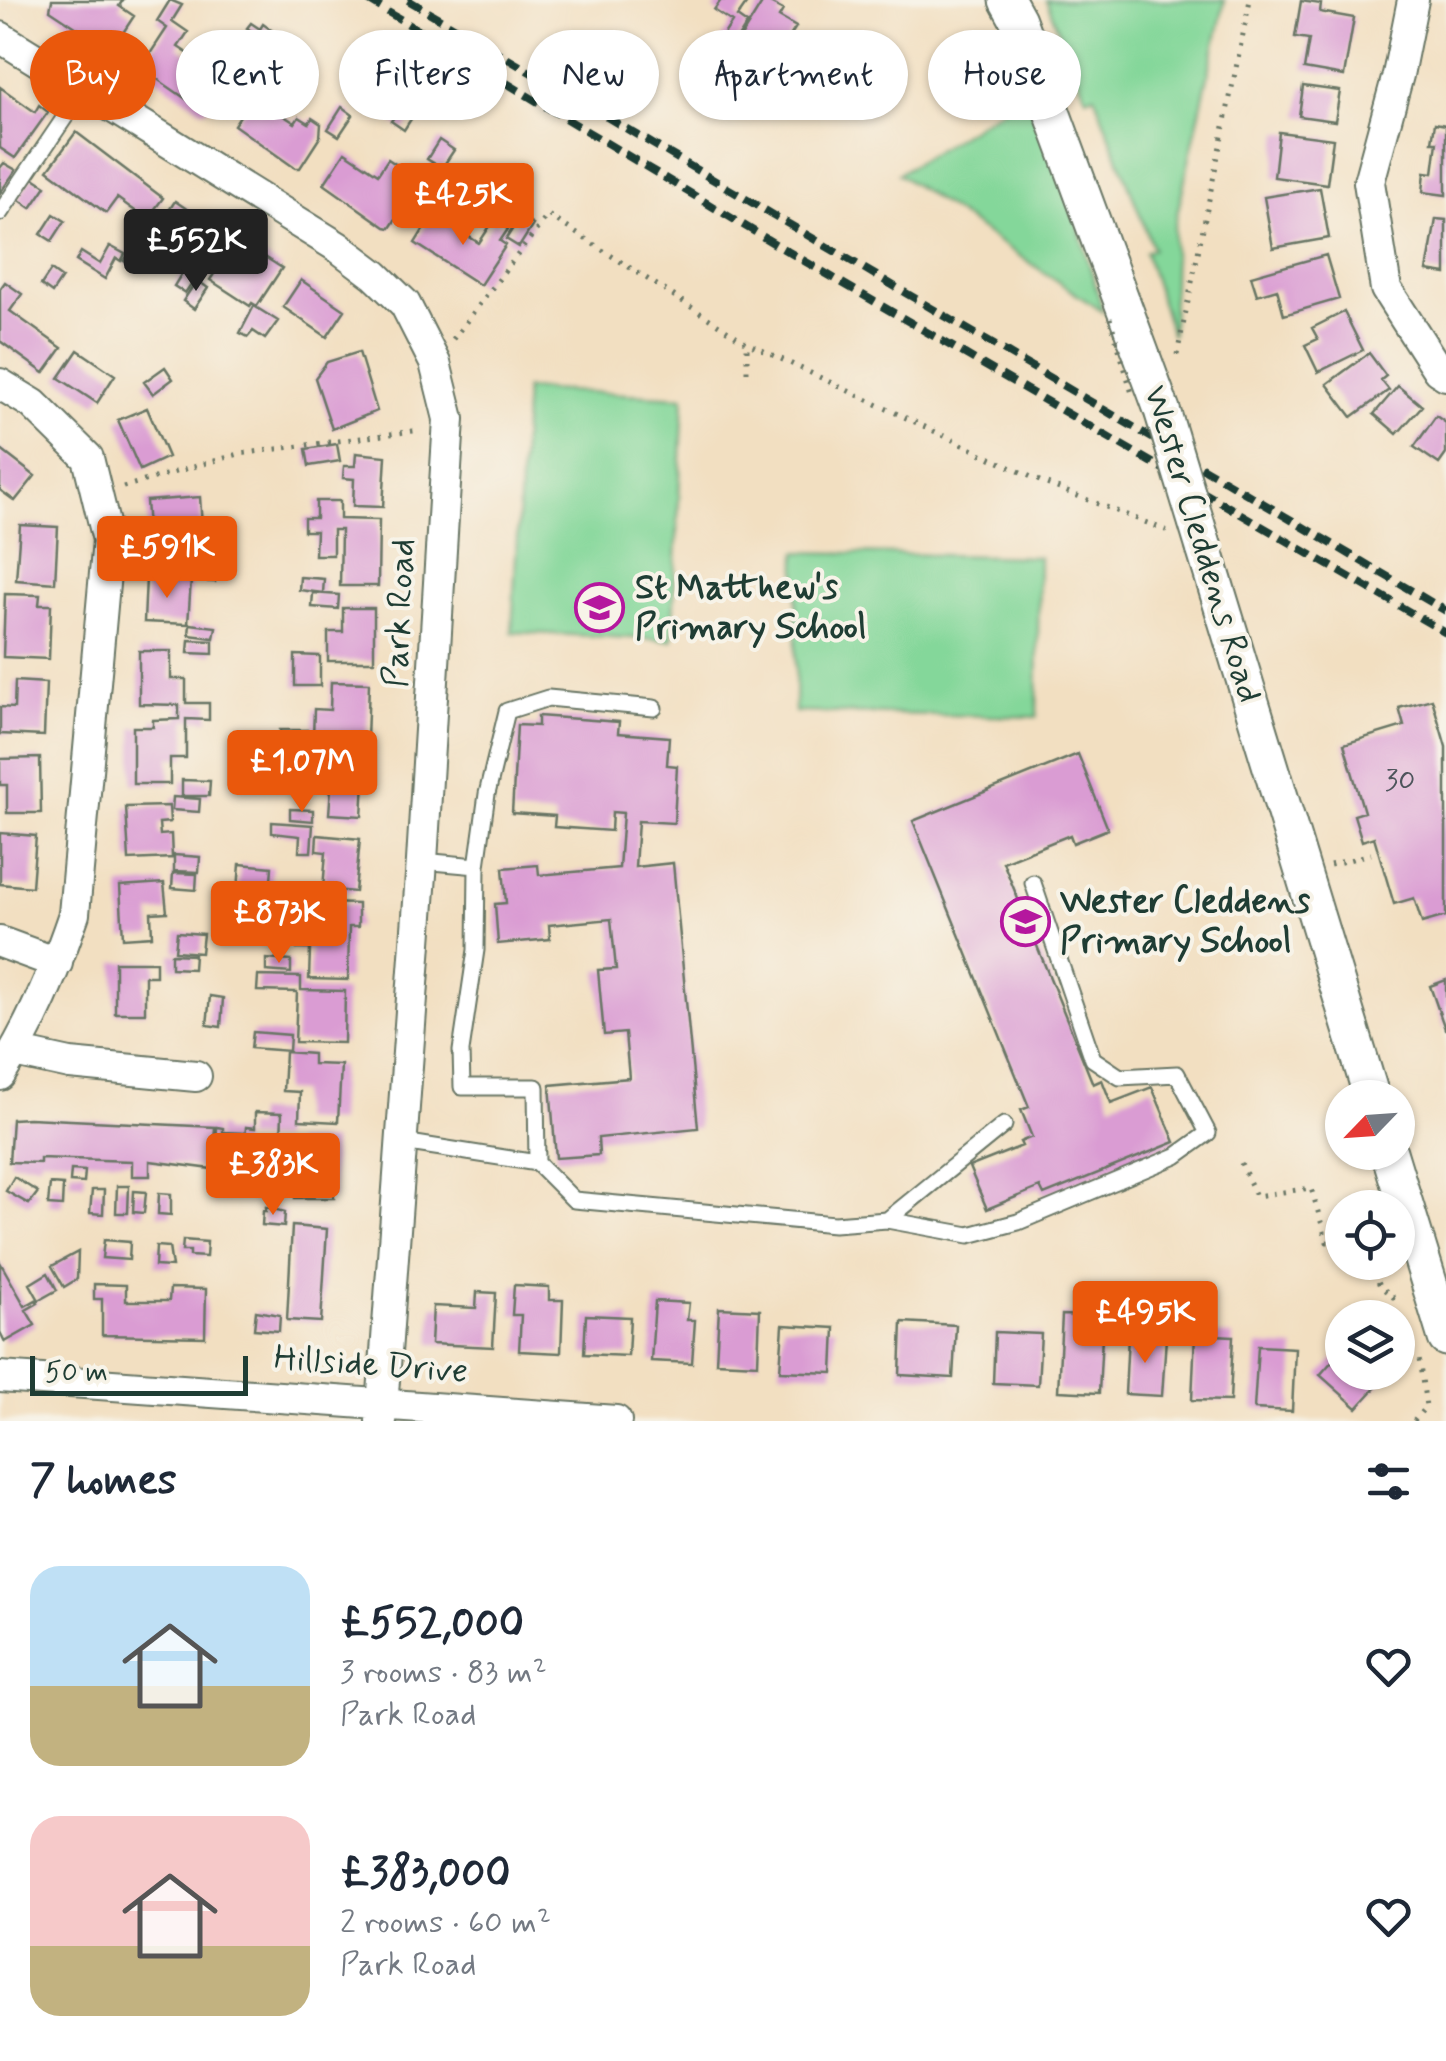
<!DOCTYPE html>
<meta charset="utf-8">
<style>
:root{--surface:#fff;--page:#f6f6f7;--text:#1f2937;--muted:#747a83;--accent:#ea580c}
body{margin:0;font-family:Mynerve,sans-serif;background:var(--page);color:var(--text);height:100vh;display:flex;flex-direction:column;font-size:38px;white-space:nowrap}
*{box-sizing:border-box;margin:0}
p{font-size:32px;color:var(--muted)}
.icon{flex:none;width:55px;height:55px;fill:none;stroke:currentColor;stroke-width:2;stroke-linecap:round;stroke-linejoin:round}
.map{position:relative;height:1421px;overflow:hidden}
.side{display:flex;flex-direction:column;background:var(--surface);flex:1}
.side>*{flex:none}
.top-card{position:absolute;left:30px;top:30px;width:1388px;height:90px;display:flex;gap:20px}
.needle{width:65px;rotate:245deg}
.buttons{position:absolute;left:1325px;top:1080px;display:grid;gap:20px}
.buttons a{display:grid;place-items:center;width:90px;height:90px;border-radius:50%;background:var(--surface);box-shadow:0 2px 8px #0004;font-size:50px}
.scale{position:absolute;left:30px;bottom:25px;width:218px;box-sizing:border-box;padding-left:10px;border:5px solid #1f3d34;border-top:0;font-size:28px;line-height:35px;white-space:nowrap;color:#1f3d34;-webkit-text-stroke:8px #f7f3e8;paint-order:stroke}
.price{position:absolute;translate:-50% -85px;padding:0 22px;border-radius:10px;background:var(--accent);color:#fff;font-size:32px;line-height:65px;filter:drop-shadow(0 2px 5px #0008)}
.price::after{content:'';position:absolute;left:50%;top:60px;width:30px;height:22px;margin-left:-15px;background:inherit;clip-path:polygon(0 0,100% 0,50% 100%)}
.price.on{background:#222;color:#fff}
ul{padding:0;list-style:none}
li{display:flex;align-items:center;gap:30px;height:250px;padding:0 30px}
li span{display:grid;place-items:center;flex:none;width:280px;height:200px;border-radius:30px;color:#555}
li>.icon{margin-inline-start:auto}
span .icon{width:120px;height:120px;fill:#fffc;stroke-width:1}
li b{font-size:42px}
h2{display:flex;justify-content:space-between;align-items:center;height:120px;padding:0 30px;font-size:42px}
.tag{padding:0 35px;border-radius:45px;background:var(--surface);box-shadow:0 2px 8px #0004;font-size:35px;line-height:90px}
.tag.on{background:var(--accent);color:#fff}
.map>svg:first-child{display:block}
</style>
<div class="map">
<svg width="1446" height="1421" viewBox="0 0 1446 1421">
<rect width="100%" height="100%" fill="#f7f3e8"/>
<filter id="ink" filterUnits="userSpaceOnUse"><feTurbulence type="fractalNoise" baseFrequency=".01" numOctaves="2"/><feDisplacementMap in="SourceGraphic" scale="20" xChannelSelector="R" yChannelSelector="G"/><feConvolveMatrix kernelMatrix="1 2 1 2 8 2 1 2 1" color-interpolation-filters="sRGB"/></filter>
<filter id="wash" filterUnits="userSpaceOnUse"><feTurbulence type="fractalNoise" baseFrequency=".0048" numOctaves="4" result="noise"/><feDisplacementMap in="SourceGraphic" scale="40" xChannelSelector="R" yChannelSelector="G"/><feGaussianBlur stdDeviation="2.25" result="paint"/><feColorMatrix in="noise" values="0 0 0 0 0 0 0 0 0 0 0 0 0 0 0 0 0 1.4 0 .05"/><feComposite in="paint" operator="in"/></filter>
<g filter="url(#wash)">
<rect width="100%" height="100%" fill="#f2dfc1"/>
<!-- green -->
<path fill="#84d79a" stroke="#528a67" stroke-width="2.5" d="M 1046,0 L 1225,0 L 1174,228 L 1172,336 L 1145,252 L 1153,249 L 1094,94 L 1086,97 Z
M 1026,94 L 1070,198 L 1103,312 L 898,174 Z
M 525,389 L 684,397 L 672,640 L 512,632 Z
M 797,552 L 1039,557 L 1037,717 L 795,712 Z"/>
<g id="blocks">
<!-- building -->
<path fill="#da9cd3" d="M 52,0 L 123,0 L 119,6 L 134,16 L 113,48 L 109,49 L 50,10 Z
M 170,0 L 182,5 L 172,21 L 188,32 L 178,47 L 227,79 L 207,109 L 202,110 L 144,70 L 142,66 L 167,28 L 157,21 Z
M 721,0 L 749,0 L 737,17 L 747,24 L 733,46 L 721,39 L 732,22 L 714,10 Z
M 764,0 L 783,10 L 779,17 L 796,27 L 775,60 L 764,53 L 756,65 L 733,50 Z
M 1301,1 L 1321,4 L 1320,12 L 1354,18 L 1344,76 L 1304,69 L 1309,39 L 1295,37 Z
M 251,23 L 260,29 L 263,24 L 274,32 L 263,49 L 252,41 L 256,34 L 247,28 Z
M 279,37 L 294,47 L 282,65 L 267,55 Z
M 247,43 L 259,51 L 244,73 L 233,66 Z
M 268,73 L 285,84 L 270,107 L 295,123 L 299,117 L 309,123 L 312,118 L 321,124 L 320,137 L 300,168 L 295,168 L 234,125 Z
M 1303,86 L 1340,91 L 1335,121 L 1299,116 Z
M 0,87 L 35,112 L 39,105 L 48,112 L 15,158 L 0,148 Z
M 342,107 L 353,115 L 339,136 L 328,129 Z
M 399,111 L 411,119 L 404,130 L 391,121 Z
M 1435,123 L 1446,125 L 1446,195 L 1423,192 L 1425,172 L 1433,173 L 1437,142 L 1432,142 Z
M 76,132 L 163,198 L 142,226 L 133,220 L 138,213 L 117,198 L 106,213 L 48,170 Z
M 1279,132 L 1333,139 L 1327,184 L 1274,177 Z
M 439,140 L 454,150 L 442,168 L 427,159 Z
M 345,152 L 378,174 L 388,159 L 421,181 L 431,164 L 442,172 L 435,187 L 445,171 L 457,179 L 443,202 L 418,185 L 390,228 L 385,227 L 324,184 Z
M 4,163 L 16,170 L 0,193 L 0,168 Z
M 32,177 L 46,186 L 31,208 L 18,199 Z
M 1320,188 L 1329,238 L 1273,248 L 1264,197 Z
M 175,201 L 212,226 L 193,254 L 175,241 L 167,253 L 152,242 L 134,267 L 124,261 L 145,229 L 153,235 Z
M 54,214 L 65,221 L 52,241 L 41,234 Z
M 433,214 L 479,243 L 494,220 L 508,229 L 500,241 L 506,245 L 480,285 L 415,243 Z
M 520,217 L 533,225 L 519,247 L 506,239 Z
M 1436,219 L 1446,220 L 1446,274 L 1427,271 Z
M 237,239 L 282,268 L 257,306 L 252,303 L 250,306 L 210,280 Z
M 110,246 L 125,254 L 121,261 L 116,258 L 105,279 L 76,261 L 81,252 L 100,264 Z
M 1326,255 L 1339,299 L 1284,315 L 1277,289 L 1257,295 L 1251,276 Z
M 188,263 L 200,271 L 185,293 L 174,286 Z
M 51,270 L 62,278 L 52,293 L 41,285 Z
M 197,280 L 208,288 L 194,309 L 183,301 Z
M 301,280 L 345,310 L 327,337 L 283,307 Z
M 5,282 L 22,294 L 10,311 L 62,348 L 44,373 L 0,341 L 0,289 Z
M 254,306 L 278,321 L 265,339 L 253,331 L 248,337 L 240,333 Z
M 1344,312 L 1363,350 L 1318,372 L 1305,345 L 1318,339 L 1312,328 Z
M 78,350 L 115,375 L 97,403 L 59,378 Z
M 359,352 L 377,411 L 332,429 L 315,378 L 327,362 Z
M 1369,353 L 1386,376 L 1381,380 L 1389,390 L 1352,417 L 1327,384 Z
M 165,367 L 173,379 L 153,394 L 144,382 Z
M 1398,386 L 1422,406 L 1397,434 L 1374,414 Z
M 147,408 L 168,457 L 140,470 L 118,420 Z
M 1436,416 L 1446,423 L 1446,454 L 1439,464 L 1414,447 Z
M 337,444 L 340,461 L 309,466 L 306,449 Z
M 0,449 L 35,476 L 15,501 L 0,490 Z
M 356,453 L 386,456 L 383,507 L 353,506 L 354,479 L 343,478 L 344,466 L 355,466 Z
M 200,497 L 202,526 L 185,527 L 187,553 L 150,556 L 146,501 Z
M 316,501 L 340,501 L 340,519 L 379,520 L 378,586 L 340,586 L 341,530 L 333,530 L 333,555 L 315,555 L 316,531 L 304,531 L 304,518 L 316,518 Z
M 20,525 L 58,527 L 55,583 L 16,580 Z
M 203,555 L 228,558 L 227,570 L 202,567 Z
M 192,570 L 215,571 L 215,582 L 192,581 Z
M 146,577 L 191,580 L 188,624 L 144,622 Z
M 300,577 L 324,579 L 323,593 L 299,590 Z
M 313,593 L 339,595 L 338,609 L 312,607 Z
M 5,594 L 40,595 L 39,605 L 51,605 L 49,659 L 3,657 Z
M 343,608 L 374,608 L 374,661 L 328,661 L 328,632 L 343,632 Z
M 190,624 L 216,627 L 214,638 L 189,635 Z
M 189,640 L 213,641 L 213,654 L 188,653 Z
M 139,651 L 171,651 L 171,679 L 186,679 L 186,703 L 209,703 L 209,720 L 186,719 L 186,758 L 170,758 L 170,784 L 133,784 L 133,727 L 153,727 L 153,720 L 179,719 L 179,705 L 139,704 Z
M 295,655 L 320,656 L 320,686 L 295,686 Z
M 15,681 L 46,683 L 44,736 L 0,734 L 0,707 L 14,708 Z
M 331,682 L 369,683 L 367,740 L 313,737 L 314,709 L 330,710 Z
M 1432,699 L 1446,747 L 1446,916 L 1422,923 L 1414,898 L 1394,904 L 1374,837 L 1362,841 L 1354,815 L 1364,812 L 1344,744 L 1404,726 L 1399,708 Z
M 538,716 L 619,722 L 618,733 L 669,737 L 667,765 L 677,766 L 674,823 L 638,821 L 635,867 L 673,863 L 698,1128 L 598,1138 L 599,1155 L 556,1158 L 550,1085 L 629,1078 L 625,1033 L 604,1035 L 598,970 L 616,969 L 611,919 L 549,925 L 550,939 L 498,944 L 495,904 L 506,903 L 503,868 L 538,865 L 539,875 L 619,868 L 623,813 L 612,812 L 611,831 L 554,827 L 555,816 L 512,813 L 517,725 L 538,726 Z
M 280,730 L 307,730 L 308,764 L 280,764 Z
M 1078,754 L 1108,829 L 1073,843 L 1070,835 L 1003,862 L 1093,1084 L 1102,1080 L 1111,1103 L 1152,1087 L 1175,1142 L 1044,1195 L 1040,1187 L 987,1209 L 969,1167 L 1022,1146 L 1020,1142 L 1032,1137 L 1021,1110 L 1029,1107 L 913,821 Z
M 40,758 L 41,813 L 7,813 L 7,785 L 0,785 L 0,759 Z
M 315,759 L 365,763 L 362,816 L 329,814 L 331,787 L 314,786 Z
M 182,780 L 210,781 L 209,796 L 182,796 Z
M 173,797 L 200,799 L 199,812 L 172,810 Z
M 169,806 L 170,822 L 159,823 L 160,835 L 171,834 L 172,858 L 129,860 L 126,807 Z
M 290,809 L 313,810 L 313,821 L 290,819 Z
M 272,822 L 313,825 L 311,852 L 299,852 L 300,836 L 272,833 Z
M 0,833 L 36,836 L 32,887 L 0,884 Z
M 317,835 L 360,839 L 355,892 L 323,889 L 326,852 L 316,851 Z
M 174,855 L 200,857 L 199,872 L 174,871 Z
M 240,864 L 272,867 L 270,893 L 238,890 Z
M 173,873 L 197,874 L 196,890 L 172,888 Z
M 164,883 L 167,912 L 151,913 L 152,936 L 123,938 L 120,886 Z
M 328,903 L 358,904 L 358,927 L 349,927 L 348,980 L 309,979 L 310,949 L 297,949 L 298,911 L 327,912 Z
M 177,932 L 203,934 L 201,953 L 175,951 Z
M 171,954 L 194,955 L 193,969 L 171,968 Z
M 266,959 L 291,961 L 291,973 L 266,971 Z
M 115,962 L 156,962 L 156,976 L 145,976 L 145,1013 L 115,1013 Z
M 258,976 L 301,977 L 301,990 L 345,991 L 344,1043 L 295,1042 L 297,992 L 257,991 Z
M 1446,980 L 1446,1029 L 1445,1029 L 1430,986 Z
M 210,996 L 223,998 L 221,1027 L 207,1025 Z
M 253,1032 L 290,1035 L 289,1051 L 251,1048 Z
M 285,1052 L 313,1054 L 313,1064 L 341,1065 L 338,1122 L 299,1120 L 300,1092 L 283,1091 Z
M 255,1112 L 282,1113 L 281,1140 L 245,1139 L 246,1127 L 255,1128 Z
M 29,1118 L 215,1127 L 212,1169 L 150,1161 L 150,1176 L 132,1176 L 132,1161 L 40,1158 L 40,1163 L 9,1162 L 12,1119 Z
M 217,1127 L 223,1128 L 223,1132 L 242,1133 L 240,1162 L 215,1161 Z
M 332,1141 L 334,1198 L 295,1198 L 294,1142 Z
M 71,1170 L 85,1171 L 84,1183 L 70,1182 Z
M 14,1177 L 38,1192 L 29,1204 L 6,1191 Z
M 50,1184 L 63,1185 L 62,1206 L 48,1205 Z
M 117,1186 L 129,1186 L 128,1213 L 116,1213 Z
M 92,1190 L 104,1190 L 103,1214 L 90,1213 Z
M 134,1191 L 146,1192 L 144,1213 L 133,1212 Z
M 159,1193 L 171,1194 L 171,1215 L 158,1214 Z
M 266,1207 L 285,1212 L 284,1227 L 262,1225 L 263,1211 L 266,1211 Z
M 292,1226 L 327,1229 L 321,1322 L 287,1320 Z
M 104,1240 L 130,1242 L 129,1260 L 102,1258 Z
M 183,1240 L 207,1242 L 206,1257 L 190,1256 L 190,1251 L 182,1251 Z
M 156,1246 L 169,1247 L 172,1267 L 155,1266 Z
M 78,1252 L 77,1279 L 64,1287 L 52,1266 Z
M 0,1262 L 25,1306 L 36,1300 L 38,1303 L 26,1310 L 35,1325 L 5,1342 L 0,1332 Z
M 48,1273 L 57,1290 L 39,1300 L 30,1284 Z
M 94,1284 L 126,1285 L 126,1301 L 169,1301 L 170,1288 L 206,1289 L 205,1337 L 102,1335 L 102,1299 L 94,1299 Z
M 514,1285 L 549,1287 L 549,1300 L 563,1300 L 561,1353 L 519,1351 L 521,1315 L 512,1315 Z
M 477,1292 L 496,1293 L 493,1347 L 431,1344 L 433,1306 L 476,1308 Z
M 655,1301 L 689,1303 L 687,1320 L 695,1320 L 692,1363 L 651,1361 Z
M 719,1308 L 760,1310 L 758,1364 L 716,1362 Z
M 256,1311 L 280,1315 L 279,1331 L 254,1329 Z
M 586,1315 L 630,1317 L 628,1356 L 584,1354 Z
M 1062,1315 L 1103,1317 L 1099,1393 L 1058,1391 Z
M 902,1322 L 956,1325 L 953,1378 L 900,1375 Z
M 783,1325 L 835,1328 L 833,1373 L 780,1371 Z
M 995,1332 L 1041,1334 L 1038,1385 L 993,1383 Z
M 1195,1334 L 1233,1336 L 1230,1401 L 1192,1400 Z
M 1128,1336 L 1166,1338 L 1162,1396 L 1125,1394 Z
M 1258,1346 L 1295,1348 L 1292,1411 L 1254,1409 Z
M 1342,1350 L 1342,1372 L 1388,1374 L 1357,1408 L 1320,1375 Z"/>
</g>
</g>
<g filter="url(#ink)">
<use href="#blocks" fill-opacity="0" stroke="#697665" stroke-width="2.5"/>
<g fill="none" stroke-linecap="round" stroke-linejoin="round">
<defs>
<path id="service" d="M 0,213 L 84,89
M 422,861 L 477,866 L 476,950 L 461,1051 L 462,1087 L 536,1087 L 537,1163
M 477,866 L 487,794 L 507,711 L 548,698 L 654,708
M 403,1142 L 537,1163 L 574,1200 L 834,1224 L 887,1220 L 1004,1125
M 887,1220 L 969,1235 L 1018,1222 L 1176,1156 L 1208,1133 L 1177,1074 L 1120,1077 L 1093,1059 L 1033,883"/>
<path id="minor" d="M 1413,0 L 1398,75 L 1369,182 L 1386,289 L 1438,370 L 1446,375
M 0,37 L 338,247 L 375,275 L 405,304 L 435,363 L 449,419 L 422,861 L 381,1421
M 0,384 L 33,404 L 88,458 L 108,540 L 74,914 C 55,970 32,1025 0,1075
M 0,942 L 57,963
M 15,1052 L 70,1064 L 196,1076
M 0,1377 L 616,1421"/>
<path id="tertiary" d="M 1007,0 L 1018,20 L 1162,410
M 1204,548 L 1372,1098
M 1389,1152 L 1446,1338"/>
</defs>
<!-- service casing -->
<use href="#service" stroke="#697665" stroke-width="19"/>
<!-- minor casing -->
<use href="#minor" stroke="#697665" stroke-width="34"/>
<!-- tertiary casing -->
<use href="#tertiary" stroke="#697665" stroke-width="39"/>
<!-- path -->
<path stroke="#697665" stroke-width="5" stroke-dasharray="2.5 8" stroke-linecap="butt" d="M 453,339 L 548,215 L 747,343 L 1044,483 L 1168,531
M 1177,355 L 1250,0
M 747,372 L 747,343
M 123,487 L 239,454 L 421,430
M 1330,865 L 1371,854
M 1241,1163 L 1256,1196 L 1311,1188 L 1327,1242 L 1342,1241
M 1371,1262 L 1380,1286 L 1393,1297 L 1400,1295
M 1414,1421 L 1426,1406 L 1419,1359"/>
<!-- service -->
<use href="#service" stroke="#fff" stroke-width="15"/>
<!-- minor -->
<use href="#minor" stroke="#fff" stroke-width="30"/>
<!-- tertiary -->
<use href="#tertiary" stroke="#fff" stroke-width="35"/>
<!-- rail -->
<path stroke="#1f3d34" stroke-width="8" stroke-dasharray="15 8" stroke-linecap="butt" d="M 368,0 L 775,244 L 1446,633
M 408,0 L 1446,611"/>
<defs>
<path id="tertiary-bridge" d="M 1162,410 L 1204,548"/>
</defs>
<!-- tertiary-bridge casing -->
<use href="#tertiary-bridge" stroke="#697665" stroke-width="39" stroke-linecap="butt"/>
<!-- path-bridge -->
<path stroke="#697665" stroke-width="5" stroke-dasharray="2.5 8" stroke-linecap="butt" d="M 1110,318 L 1133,397"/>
<!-- tertiary-bridge -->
<use href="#tertiary-bridge" stroke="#fff" stroke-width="35"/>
</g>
</g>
<!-- icons -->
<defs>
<symbol id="school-ring" viewBox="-11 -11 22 22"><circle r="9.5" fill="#f7f3e8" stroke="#b5179e" stroke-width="1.5"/><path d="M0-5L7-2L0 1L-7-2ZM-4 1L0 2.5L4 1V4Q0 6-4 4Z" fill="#b5179e"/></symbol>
</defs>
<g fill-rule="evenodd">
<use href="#school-ring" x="572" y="580" width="55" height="55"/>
<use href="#school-ring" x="998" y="894" width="55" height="55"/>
</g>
<g text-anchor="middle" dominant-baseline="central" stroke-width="8" stroke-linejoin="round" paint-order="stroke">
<!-- number labels -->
<g font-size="30" fill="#4e555c">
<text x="1400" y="780">30</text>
</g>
<!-- street labels -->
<g font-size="35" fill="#1f3d34" stroke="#f7f3e8">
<text transform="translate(1202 544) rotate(73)">Wester Cleddens Road</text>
<text transform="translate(400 613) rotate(-87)">Park Road</text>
<text transform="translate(371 1365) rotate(4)">Hillside Drive</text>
</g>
<!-- poi labels -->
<g font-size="35" font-weight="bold" fill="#1f3d34" stroke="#f7f3e8" text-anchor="start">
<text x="635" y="588">St Matthew's<tspan x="635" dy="40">Primary School</tspan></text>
<text x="1060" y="902">Wester Cleddens<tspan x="1060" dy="40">Primary School</tspan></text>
</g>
</g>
</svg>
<div class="buttons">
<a><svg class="needle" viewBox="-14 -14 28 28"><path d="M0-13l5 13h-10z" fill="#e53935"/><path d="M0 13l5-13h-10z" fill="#747a83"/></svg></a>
<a><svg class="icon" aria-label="locate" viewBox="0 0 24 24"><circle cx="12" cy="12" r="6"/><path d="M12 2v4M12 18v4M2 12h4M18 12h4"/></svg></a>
<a><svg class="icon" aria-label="layers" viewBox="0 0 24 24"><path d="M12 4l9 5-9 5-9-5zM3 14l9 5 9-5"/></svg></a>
</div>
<div class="scale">50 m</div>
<b class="price" style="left:463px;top:248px">£425K</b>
<b class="price on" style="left:196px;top:294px">£552K</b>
<b class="price" style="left:167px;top:601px">£591K</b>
<b class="price" style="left:302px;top:815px">£1.07M</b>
<b class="price" style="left:279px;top:966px">£873K</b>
<b class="price" style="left:273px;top:1218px">£383K</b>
<b class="price" style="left:1145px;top:1366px">£495K</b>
<div class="top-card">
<a class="tag on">Buy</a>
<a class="tag">Rent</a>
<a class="tag">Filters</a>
<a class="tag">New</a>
<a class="tag">Apartment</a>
<a class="tag">House</a>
</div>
</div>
<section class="side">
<h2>7 homes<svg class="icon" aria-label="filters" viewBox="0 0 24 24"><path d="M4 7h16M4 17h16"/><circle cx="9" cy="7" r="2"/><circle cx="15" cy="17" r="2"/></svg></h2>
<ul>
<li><span style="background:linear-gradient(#bfe0f5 60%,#c2b280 0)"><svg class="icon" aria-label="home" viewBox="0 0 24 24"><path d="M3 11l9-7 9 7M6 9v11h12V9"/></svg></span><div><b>£552,000</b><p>3 rooms · 83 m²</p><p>Park Road</p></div><svg class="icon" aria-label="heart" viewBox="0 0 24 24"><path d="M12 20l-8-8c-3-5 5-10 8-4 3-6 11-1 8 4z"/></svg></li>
<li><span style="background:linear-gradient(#f6c9c9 65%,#c2b280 0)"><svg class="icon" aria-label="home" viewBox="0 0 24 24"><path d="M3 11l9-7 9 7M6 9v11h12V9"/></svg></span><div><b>£383,000</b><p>2 rooms · 60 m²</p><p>Park Road</p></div><svg class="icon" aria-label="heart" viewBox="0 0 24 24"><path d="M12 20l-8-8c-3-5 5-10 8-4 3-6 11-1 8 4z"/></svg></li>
</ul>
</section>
